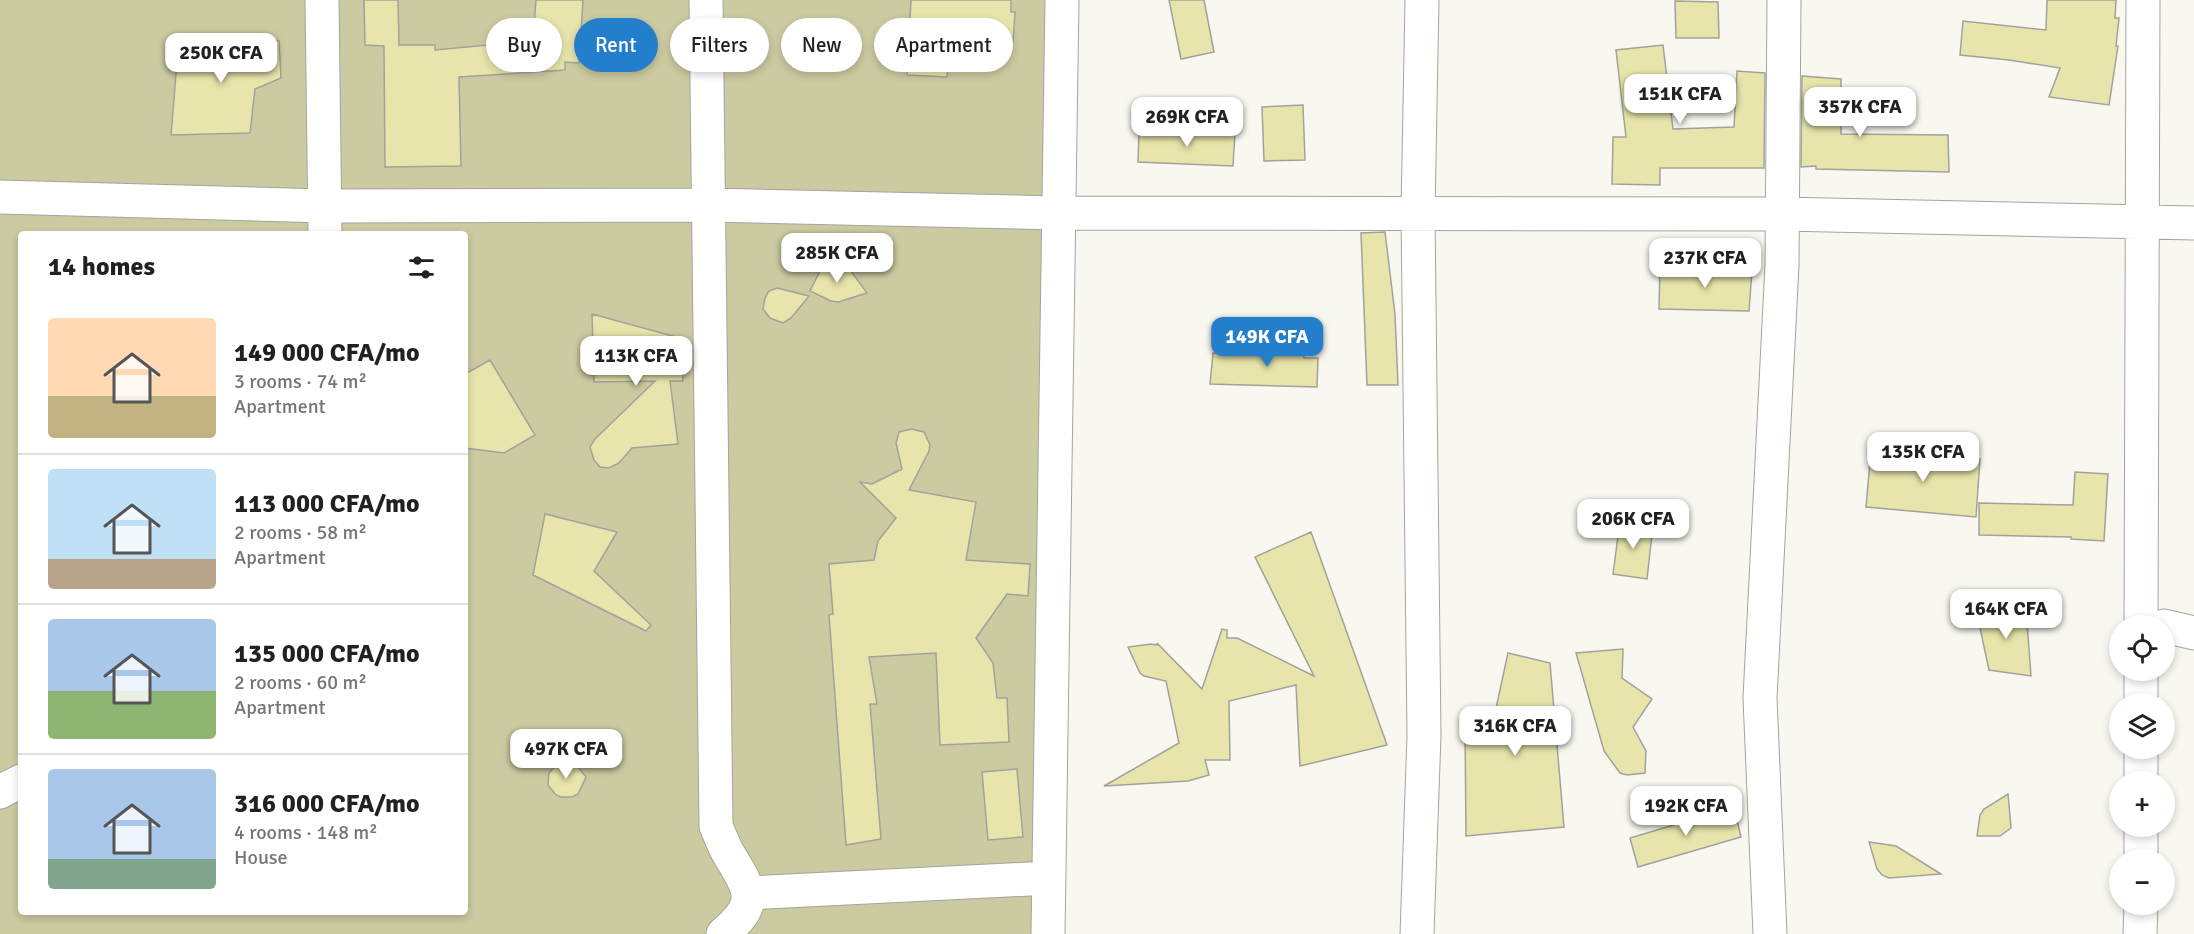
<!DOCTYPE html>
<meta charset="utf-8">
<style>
:root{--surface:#fff;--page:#f6f6f6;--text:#202124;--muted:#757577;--line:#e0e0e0;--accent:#237ecb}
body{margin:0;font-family:Signika,sans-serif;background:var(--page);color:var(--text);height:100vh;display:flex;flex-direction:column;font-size:22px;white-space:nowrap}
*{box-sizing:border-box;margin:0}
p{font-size:20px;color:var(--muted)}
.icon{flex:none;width:33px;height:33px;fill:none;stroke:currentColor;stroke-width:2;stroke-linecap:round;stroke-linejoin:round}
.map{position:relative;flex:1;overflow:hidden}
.sheet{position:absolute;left:18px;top:231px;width:450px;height:684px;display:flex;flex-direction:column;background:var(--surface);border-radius:6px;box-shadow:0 3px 9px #0003}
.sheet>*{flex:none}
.hud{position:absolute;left:486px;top:18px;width:570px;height:54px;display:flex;gap:12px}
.tools{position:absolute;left:2109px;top:615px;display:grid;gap:12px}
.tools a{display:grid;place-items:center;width:66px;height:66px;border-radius:50%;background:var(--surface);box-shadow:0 3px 9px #0003;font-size:30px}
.price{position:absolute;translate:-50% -51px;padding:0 14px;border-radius:12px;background:#fff;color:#222;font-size:20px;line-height:39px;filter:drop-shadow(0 2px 3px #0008)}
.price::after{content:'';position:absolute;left:50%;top:36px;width:18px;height:14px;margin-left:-9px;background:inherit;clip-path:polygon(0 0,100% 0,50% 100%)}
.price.selected{background:var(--accent);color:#fff}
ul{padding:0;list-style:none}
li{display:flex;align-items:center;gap:18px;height:150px;padding:0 30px}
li+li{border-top:2px solid var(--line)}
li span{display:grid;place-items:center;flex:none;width:168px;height:120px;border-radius:6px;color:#555}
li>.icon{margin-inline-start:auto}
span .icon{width:72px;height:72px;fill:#fffc;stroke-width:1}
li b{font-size:26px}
h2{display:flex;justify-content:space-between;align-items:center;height:72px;padding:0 30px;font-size:26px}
.chip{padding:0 21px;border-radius:27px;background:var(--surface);box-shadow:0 3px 9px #0003;font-size:21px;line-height:54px}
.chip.selected{background:var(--accent);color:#fff}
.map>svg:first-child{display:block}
</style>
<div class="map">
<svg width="2194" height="934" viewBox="0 0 2194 934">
<rect width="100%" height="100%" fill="#f8f8f0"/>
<!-- green -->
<path fill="#cccaa1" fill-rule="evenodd" d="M 0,0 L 1063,0 L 1049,934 L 0,934 ZM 21,234 L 465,234 L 465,912 L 21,912 Z"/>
<!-- building -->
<path fill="#e7e5ab" stroke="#a2a29b" stroke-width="1.5" d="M 364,0 L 398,0 L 399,45 L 435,45 L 435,50 L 533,41 L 536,0 L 583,0 L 579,63 L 565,62 L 565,70 L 459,77 L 461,166 L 385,167 L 384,46 L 365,45 Z
M 911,0 L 1011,0 L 1011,12 L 1015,12 L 1013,43 L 949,39 L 947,77 L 907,75 Z
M 1169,0 L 1204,0 L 1214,52 L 1181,59 Z
M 2047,0 L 2116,0 L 2115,18 L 2119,18 L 2116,46 L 2118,46 L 2109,105 L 2049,97 L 2060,68 L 2009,60 L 1960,55 L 1963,21 L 2046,30 Z
M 1675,1 L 1718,2 L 1719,38 L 1676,38 Z
M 179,37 L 279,41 L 281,78 L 255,89 L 250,133 L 171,135 Z
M 1663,45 L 1673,129 L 1734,127 L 1737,71 L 1765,73 L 1764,168 L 1660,168 L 1660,185 L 1612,184 L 1613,137 L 1626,137 L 1616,50 Z
M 1802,76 L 1841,79 L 1841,134 L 1948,135 L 1949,172 L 1816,169 L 1816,166 L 1801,167 Z
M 1303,105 L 1305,160 L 1264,161 L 1262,107 Z
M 1139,130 L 1235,133 L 1233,166 L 1138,162 Z
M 1385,232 L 1395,314 L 1398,385 L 1367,385 L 1361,233 Z
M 836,263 L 848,267 L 867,293 L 838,302 L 831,301 L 810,291 L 820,271 L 825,267 Z
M 1660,267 L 1752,271 L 1749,311 L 1659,309 Z
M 777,288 L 809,296 L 791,318 L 783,323 L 770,318 L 763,309 L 765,298 L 769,291 Z
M 592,314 L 680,338 L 683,381 L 670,381 L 678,444 L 632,448 L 619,463 L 609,468 L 600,467 L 594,460 L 590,447 L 595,439 L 655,381 L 594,382 Z
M 1272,342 L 1303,345 L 1304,358 L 1318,358 L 1317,387 L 1210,384 L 1213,353 L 1268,356 Z
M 490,360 L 535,435 L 504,453 L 465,448 L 465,374 Z
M 911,429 L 924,432 L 930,445 L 929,451 L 909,490 L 976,502 L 966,560 L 1030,564 L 1028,596 L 1007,594 L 976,638 L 993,663 L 997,698 L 1007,698 L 1009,742 L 940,745 L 936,653 L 869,657 L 877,704 L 870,704 L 881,839 L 846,845 L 829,615 L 833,614 L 829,564 L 874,560 L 878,541 L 896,518 L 860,482 L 872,484 L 902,469 L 896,443 L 899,432 Z
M 1871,450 L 1980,459 L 1976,517 L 1866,507 Z
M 2075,472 L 2108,474 L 2104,541 L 2071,539 L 2071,537 L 1979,535 L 1979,503 L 2073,505 Z
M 545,514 L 617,532 L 594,571 L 651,625 L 646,631 L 533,575 Z
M 1620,521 L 1653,525 L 1647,579 L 1613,574 Z
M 1311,532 L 1387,745 L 1300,766 L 1296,685 L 1229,701 L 1230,760 L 1205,760 L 1209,775 L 1188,781 L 1104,786 L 1179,743 L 1166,681 L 1144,676 L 1140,673 L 1128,647 L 1151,644 L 1158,645 L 1157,643 L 1202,689 L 1222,629 L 1227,630 L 1227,638 L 1237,638 L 1314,676 L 1255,557 Z
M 2026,608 L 2031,676 L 1989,670 L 1976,609 Z
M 1623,649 L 1622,678 L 1652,699 L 1633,727 L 1646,751 L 1645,773 L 1627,775 L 1620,773 L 1604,751 L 1576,653 Z
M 1508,653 L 1550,663 L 1564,827 L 1466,836 L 1465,723 L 1489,724 L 1488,714 L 1495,713 Z
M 569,762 L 579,768 L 586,777 L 578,794 L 572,797 L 561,797 L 556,795 L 548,785 L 549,773 L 557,764 Z
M 1017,769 L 1023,837 L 988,840 L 982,772 Z
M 2008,794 L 2011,828 L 2000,836 L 1977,836 L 1980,815 L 1984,809 Z
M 1734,807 L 1741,837 L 1638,867 L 1630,838 Z
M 1869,842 L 1896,846 L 1941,874 L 1889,878 L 1882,875 L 1877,869 Z"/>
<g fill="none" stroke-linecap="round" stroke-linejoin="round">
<defs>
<path id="minor" d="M 322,0 L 325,234
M 706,0 L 716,826 C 720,835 723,844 728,853 C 750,890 761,902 723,934
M 0,197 L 325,206 L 710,205 L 1059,213 L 1782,214 L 2194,223
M 2141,626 L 2143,0
M 2164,626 L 2194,633
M 2141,704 L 2141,670
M 2141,782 L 2141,748
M 0,792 L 21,781
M 2141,860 L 2141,826
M 749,893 L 1049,878
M 1048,934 L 1062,0
M 1417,934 L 1424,735 L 1418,213 L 1422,0
M 1770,934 L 1760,698 L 1782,265 L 1784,0
M 2140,934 L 2141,904"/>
</defs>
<!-- minor casing -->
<use href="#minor" stroke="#a4a49d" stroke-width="35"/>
<!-- minor -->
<use href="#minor" stroke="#fff" stroke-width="33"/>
</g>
</svg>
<div class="tools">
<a><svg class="icon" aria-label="locate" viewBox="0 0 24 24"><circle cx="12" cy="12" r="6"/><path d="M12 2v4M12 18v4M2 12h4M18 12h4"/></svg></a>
<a><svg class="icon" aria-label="layers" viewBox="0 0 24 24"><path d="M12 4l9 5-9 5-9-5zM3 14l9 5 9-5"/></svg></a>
<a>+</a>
<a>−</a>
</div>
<b class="price" style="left:221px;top:84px">250K CFA</b>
<b class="price" style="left:1680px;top:125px">151K CFA</b>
<b class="price" style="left:1860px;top:138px">357K CFA</b>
<b class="price" style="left:1187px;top:148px">269K CFA</b>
<b class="price" style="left:837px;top:284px">285K CFA</b>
<b class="price" style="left:1705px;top:289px">237K CFA</b>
<b class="price selected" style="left:1267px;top:368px">149K CFA</b>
<b class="price" style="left:636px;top:387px">113K CFA</b>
<b class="price" style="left:1923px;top:483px">135K CFA</b>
<b class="price" style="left:1633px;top:550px">206K CFA</b>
<b class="price" style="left:2006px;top:640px">164K CFA</b>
<b class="price" style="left:1515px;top:757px">316K CFA</b>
<b class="price" style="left:566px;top:780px">497K CFA</b>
<b class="price" style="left:1686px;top:837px">192K CFA</b>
<div class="hud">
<a class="chip">Buy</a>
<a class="chip selected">Rent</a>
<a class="chip">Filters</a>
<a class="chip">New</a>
<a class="chip">Apartment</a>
</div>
<section class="sheet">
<h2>14 homes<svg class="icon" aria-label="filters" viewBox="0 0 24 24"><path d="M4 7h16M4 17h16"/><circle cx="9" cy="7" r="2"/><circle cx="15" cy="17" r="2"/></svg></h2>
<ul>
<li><span style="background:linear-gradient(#ffd9b3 65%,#c2b280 0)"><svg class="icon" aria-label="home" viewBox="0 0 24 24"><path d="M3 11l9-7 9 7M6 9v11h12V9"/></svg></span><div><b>149 000 CFA/mo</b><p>3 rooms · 74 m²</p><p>Apartment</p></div></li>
<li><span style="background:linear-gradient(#bfe0f5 75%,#b9a48a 0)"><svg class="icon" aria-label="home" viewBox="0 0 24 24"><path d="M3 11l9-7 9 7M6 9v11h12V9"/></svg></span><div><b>113 000 CFA/mo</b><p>2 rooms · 58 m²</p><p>Apartment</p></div></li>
<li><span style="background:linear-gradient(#a9c7e8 60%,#8fb573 0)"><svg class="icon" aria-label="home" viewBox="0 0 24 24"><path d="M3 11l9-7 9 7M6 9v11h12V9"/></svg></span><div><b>135 000 CFA/mo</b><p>2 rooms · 60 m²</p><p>Apartment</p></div></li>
<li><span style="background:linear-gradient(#a9c7e8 75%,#7fa58c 0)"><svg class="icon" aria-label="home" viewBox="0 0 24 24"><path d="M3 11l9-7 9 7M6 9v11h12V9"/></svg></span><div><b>316 000 CFA/mo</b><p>4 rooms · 148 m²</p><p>House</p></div></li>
</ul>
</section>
</div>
